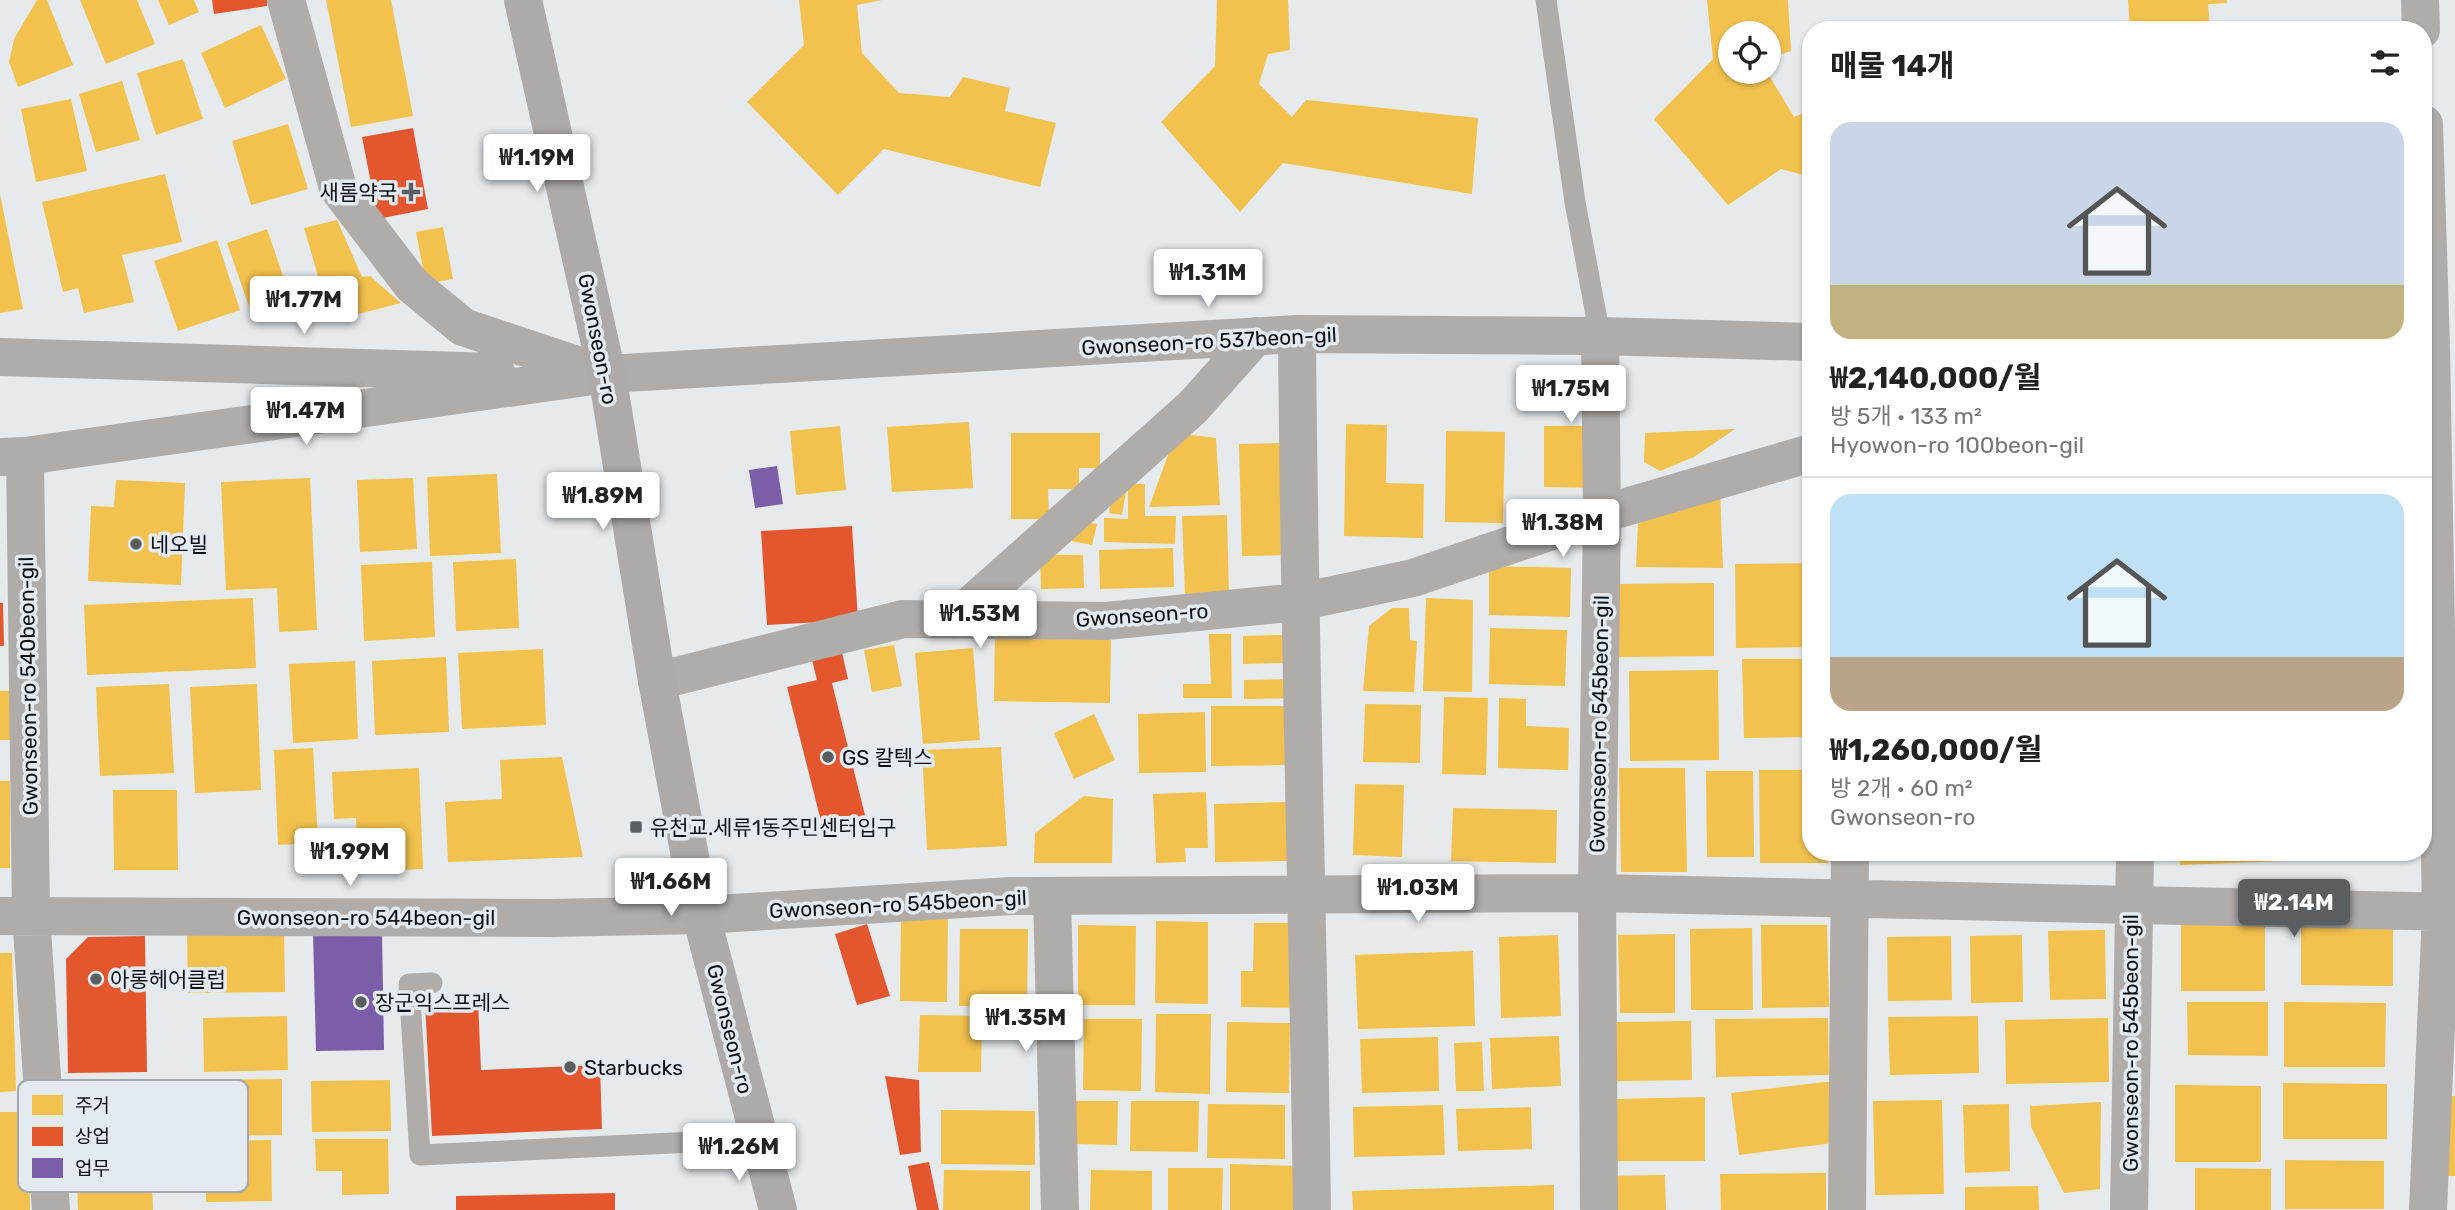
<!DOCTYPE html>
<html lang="ko">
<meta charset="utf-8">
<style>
:root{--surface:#fff;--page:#f2f2f2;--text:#222;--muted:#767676;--line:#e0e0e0;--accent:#5b5e60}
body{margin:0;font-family:Rubik,"Noto Sans KR",sans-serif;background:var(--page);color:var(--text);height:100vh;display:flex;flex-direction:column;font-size:26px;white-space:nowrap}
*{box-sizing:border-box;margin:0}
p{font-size:23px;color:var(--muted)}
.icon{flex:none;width:38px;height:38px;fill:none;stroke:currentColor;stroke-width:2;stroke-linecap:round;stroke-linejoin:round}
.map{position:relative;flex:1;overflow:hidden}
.drawer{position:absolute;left:1802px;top:21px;width:630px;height:840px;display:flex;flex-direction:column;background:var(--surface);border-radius:28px;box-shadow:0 2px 5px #0004}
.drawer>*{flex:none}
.buttons{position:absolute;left:1718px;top:21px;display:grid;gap:14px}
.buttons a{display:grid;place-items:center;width:63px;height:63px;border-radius:50%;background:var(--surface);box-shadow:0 2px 5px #0004;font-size:35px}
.price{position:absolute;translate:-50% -60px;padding:0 16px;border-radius:7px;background:#fff;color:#222;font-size:23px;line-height:46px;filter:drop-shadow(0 2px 4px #0008)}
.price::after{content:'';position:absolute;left:50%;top:42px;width:21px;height:16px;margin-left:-10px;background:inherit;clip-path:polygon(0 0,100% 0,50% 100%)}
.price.selected{background:var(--accent);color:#fff}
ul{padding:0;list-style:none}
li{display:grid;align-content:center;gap:14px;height:371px;padding:0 28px}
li+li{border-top:2px solid var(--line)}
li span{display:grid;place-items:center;height:217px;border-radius:21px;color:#555}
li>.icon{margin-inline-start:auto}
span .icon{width:126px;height:126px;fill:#fffc;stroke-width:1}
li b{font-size:30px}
h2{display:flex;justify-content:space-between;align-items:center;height:84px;padding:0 28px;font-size:30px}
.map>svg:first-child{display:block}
</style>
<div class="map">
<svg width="2455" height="1210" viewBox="0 0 2455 1210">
<rect width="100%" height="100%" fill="#e6eaed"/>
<!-- homes -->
<path fill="#f2c14e" d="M 37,0 L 47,0 L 73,65 L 18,87 L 9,62 L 14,39 Z
M 80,0 L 137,0 L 155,44 L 106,64 Z
M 158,0 L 194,0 L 199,12 L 169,25 Z
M 326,0 L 391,0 L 413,116 L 351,127 Z
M 799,0 L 882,0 L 857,5 L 862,53 L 899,93 L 950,97 L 963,77 L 1010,88 L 1005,111 L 1056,123 L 1040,187 L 884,149 L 838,195 L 747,102 L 804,45 Z
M 1217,0 L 1288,0 L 1290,50 L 1268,54 L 1259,84 L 1292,117 L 1306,100 L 1478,118 L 1472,194 L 1283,163 L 1240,212 L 1161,122 L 1215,66 Z
M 1707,0 L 1788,0 L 1791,51 L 1769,58 L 1769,33 L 1731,33 L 1731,72 L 1767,72 L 1794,117 L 1811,110 L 1811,177 L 1781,169 L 1728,205 L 1654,119 L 1713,59 Z
M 2128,0 L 2227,0 L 2227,3 L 2208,4 L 2210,30 L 2130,30 Z
M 261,25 L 286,79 L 225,108 L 201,53 Z
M 183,59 L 203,119 L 156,135 L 137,73 Z
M 122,81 L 140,140 L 96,152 L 79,94 Z
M 71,99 L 87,171 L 36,182 L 21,109 Z
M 288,124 L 308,189 L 251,205 L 232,141 Z
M 165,174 L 182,242 L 122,255 L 134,302 L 84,313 L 78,288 L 63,292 L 42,202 Z
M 0,194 L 23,309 L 0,313 Z
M 337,220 L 362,277 L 370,276 L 401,303 L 331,321 L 304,228 Z
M 443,227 L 453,279 L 426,284 L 416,232 Z
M 267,229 L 293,305 L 253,318 L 227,243 Z
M 217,240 L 240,310 L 178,331 L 154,261 Z
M 969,422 L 973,488 L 892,492 L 887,427 Z
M 1346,424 L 1387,425 L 1386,483 L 1424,484 L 1423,538 L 1344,536 Z
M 840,426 L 846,490 L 796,495 L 790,431 Z
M 1544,426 L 1596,426 L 1595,488 L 1544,487 Z
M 1735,429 L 1694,457 L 1660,471 L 1644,462 L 1645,433 Z
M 1446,431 L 1505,432 L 1503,523 L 1445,522 Z
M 1011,433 L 1100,433 L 1100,468 L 1079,468 L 1079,489 L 1048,489 L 1049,519 L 1011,519 Z
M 1176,433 L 1216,438 L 1220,505 L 1149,507 Z
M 1288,443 L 1291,555 L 1242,556 L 1239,444 Z
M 497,474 L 501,553 L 430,556 L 427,477 Z
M 310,478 L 317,630 L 279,632 L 277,588 L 226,590 L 221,482 Z
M 413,478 L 417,549 L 360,552 L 357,480 Z
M 116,480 L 185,483 L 181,585 L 88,581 L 91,506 L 114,507 Z
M 1128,484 L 1145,484 L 1145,516 L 1176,516 L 1175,544 L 1104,542 L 1104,518 L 1128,519 Z
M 1717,486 L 1720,490 L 1723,568 L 1636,567 L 1638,524 Z
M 1113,489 L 1126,492 L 1122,515 L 1109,513 Z
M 1227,515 L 1229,593 L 1185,594 L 1182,516 Z
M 1077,520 L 1097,524 L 1092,545 L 1072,541 Z
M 1173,548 L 1174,587 L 1100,589 L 1099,550 Z
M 1040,555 L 1083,555 L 1084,588 L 1041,589 Z
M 516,559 L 519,628 L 456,631 L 453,562 Z
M 432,562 L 435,637 L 364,641 L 361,565 Z
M 1811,563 L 1811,647 L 1736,648 L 1735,564 Z
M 1489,566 L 1571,568 L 1570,617 L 1489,615 Z
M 1714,583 L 1714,656 L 1617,657 L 1616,584 Z
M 253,598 L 256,668 L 87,675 L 84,605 Z
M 1426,598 L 1473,600 L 1472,692 L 1423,691 Z
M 1392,608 L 1409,608 L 1410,640 L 1417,641 L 1414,692 L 1363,691 L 1369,626 Z
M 1490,628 L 1567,630 L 1565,686 L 1489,684 Z
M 995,630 L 1111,633 L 1110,703 L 994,701 Z
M 1209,634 L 1231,634 L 1232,698 L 1183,698 L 1183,684 L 1211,684 Z
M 1284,635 L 1284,663 L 1243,664 L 1243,636 Z
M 894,645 L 902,686 L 872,692 L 864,650 Z
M 973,648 L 980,740 L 923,744 L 915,653 Z
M 543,649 L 546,725 L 462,729 L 458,653 Z
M 446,657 L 449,732 L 375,735 L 372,661 Z
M 1742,659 L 1811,659 L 1811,737 L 1744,738 Z
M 355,661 L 358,739 L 293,743 L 289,664 Z
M 1718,670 L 1719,760 L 1630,761 L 1629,671 Z
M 1296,679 L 1296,698 L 1244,699 L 1244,680 Z
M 169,684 L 174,773 L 100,776 L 96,687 Z
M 257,684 L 261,790 L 195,793 L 190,687 Z
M 0,691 L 19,691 L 18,740 L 0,740 Z
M 1444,697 L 1488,698 L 1486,775 L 1442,774 Z
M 1499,698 L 1526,699 L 1526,726 L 1569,728 L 1568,770 L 1498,768 Z
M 1365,704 L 1421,705 L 1420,763 L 1363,762 Z
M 1211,706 L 1293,706 L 1294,765 L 1211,766 Z
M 1205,712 L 1206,772 L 1139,773 L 1138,714 Z
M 1094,714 L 1115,760 L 1074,779 L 1054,733 Z
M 1001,747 L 1007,846 L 927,850 L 922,750 Z
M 313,748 L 318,843 L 278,845 L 274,750 Z
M 562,757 L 583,857 L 448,862 L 445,802 L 502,799 L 500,760 Z
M 419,768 L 423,869 L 358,872 L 356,818 L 334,819 L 332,772 Z
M 1619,768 L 1685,768 L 1687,872 L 1621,872 Z
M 1759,770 L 1811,770 L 1811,852 L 1828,852 L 1828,863 L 1760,863 Z
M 1706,771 L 1753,771 L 1754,857 L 1707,857 Z
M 0,781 L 10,781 L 10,868 L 0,868 Z
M 1355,784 L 1404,785 L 1402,857 L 1353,855 Z
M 113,790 L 177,790 L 178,870 L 114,870 Z
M 1206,792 L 1208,848 L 1185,848 L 1186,862 L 1156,863 L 1153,794 Z
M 1084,796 L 1113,799 L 1112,863 L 1034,863 L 1035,833 Z
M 1288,802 L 1289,861 L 1215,862 L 1214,804 Z
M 1453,808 L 1557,810 L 1556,863 L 1451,861 Z
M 2179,852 L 2284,852 L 2284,861 L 2180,865 Z
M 2307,852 L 2406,852 L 2407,858 L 2307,861 Z
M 901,913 L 948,914 L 947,1002 L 900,1001 Z
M 2181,913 L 2265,914 L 2265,991 L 2181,991 Z
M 1156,921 L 1208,922 L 1208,1004 L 1155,1003 Z
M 1254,923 L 1300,923 L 1299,1008 L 1241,1007 L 1241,971 L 1253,971 Z
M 1078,925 L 1136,926 L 1135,1005 L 1078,1005 Z
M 1761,925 L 1827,925 L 1829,1007 L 1762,1008 Z
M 2301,926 L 2393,926 L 2393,986 L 2301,985 Z
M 1752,928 L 1753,1010 L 1691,1010 L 1690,929 Z
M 960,929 L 1028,929 L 1027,1007 L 959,1006 Z
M 2105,930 L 2106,999 L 2050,1000 L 2048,931 Z
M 284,931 L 285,992 L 188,993 L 187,932 Z
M 1675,934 L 1675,1013 L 1620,1013 L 1618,935 Z
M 1558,935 L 1561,1016 L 1501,1018 L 1499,937 Z
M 2022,935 L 2023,1002 L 1971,1003 L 1970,936 Z
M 1951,936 L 1952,1000 L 1888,1001 L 1887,937 Z
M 1473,951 L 1475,1026 L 1358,1029 L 1355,955 Z
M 0,953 L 12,953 L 16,1091 L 0,1092 Z
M 2187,1002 L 2268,1002 L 2268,1056 L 2188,1055 Z
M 2284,1002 L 2386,1003 L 2385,1067 L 2284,1067 Z
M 1156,1014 L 1211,1014 L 1210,1094 L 1155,1092 Z
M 920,1015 L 982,1016 L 981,1072 L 918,1072 Z
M 287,1016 L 288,1070 L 204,1072 L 203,1018 Z
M 1978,1016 L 1979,1073 L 1890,1075 L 1888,1017 Z
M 1828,1018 L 1829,1075 L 1716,1077 L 1715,1019 Z
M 2108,1018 L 2109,1082 L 2006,1084 L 2005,1020 Z
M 1084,1019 L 1142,1019 L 1141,1091 L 1083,1090 Z
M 1691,1021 L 1692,1080 L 1617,1081 L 1617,1022 Z
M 1227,1022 L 1290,1023 L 1289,1093 L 1226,1092 Z
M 1559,1036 L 1561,1086 L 1492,1089 L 1490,1038 Z
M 1438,1037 L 1439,1091 L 1362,1093 L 1360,1039 Z
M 1482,1042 L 1484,1091 L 1456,1091 L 1454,1043 Z
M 282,1079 L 282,1135 L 212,1136 L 212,1080 Z
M 390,1080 L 391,1131 L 312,1132 L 311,1081 Z
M 1834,1081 L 1841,1142 L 1739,1155 L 1731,1093 Z
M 2283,1083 L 2387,1084 L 2387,1139 L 2283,1139 Z
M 2175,1085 L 2261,1086 L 2261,1162 L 2175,1162 Z
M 149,1091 L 153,1210 L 78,1210 L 74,1093 Z
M 2445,1096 L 2455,1096 L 2455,1176 L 2444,1176 Z
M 1705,1097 L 1705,1161 L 1617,1161 L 1616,1099 Z
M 1942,1100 L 1944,1194 L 1875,1195 L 1873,1101 Z
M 1076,1101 L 1118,1101 L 1117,1145 L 1075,1144 Z
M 1131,1101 L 1199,1101 L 1198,1152 L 1130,1151 Z
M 2101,1102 L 2100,1189 L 2064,1193 L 2031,1127 L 2030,1106 Z
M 1208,1104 L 1285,1105 L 1285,1159 L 1207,1158 Z
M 2009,1104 L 2010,1171 L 1965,1173 L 1963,1105 Z
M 1443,1105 L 1445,1155 L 1354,1157 L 1353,1107 Z
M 1531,1107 L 1532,1149 L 1458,1151 L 1456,1109 Z
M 941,1110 L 1035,1111 L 1035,1165 L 941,1164 Z
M 0,1112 L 29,1112 L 30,1210 L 0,1210 Z
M 315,1139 L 388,1139 L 389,1194 L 342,1195 L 342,1171 L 316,1171 Z
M 271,1140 L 272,1201 L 206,1202 L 206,1141 Z
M 2285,1160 L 2384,1161 L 2384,1209 L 2285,1209 Z
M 1230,1164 L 1301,1166 L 1301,1210 L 1230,1210 Z
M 1168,1168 L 1223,1168 L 1222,1210 L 1168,1210 Z
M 2195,1168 L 2271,1169 L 2271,1210 L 2195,1210 Z
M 944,1170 L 1030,1171 L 1030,1210 L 943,1210 Z
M 1091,1170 L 1152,1171 L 1152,1210 L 1090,1210 Z
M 1826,1173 L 1826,1210 L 1721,1210 L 1720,1174 Z
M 1665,1175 L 1666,1210 L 1605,1210 L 1604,1176 Z
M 1554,1185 L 1554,1210 L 1353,1210 L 1352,1191 Z
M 2038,1186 L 2039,1210 L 1965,1210 L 1965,1187 Z"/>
<!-- shops -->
<path fill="#e4572e" d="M 212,0 L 267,0 L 267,6 L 214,14 Z
M 413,128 L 428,209 L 378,219 L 362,137 Z
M 852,526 L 858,620 L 767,625 L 761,531 Z
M 0,603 L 3,603 L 4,646 L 0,646 Z
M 841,648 L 848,679 L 832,683 L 868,827 L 825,837 L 787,687 L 817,680 L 811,656 Z
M 867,924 L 890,996 L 857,1005 L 835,934 Z
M 145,936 L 147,1072 L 68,1073 L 66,959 L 88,937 Z
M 478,1000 L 481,1070 L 600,1065 L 602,1129 L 432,1136 L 425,1002 Z
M 885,1076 L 919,1080 L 921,1152 L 900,1155 Z
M 929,1162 L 939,1210 L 917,1210 L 908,1166 Z
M 615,1193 L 615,1210 L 456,1210 L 456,1196 Z"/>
<!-- offices -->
<path fill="#7b5ea7" d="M 777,466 L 783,504 L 755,508 L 749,470 Z
M 382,932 L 384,1050 L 316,1051 L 313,933 Z"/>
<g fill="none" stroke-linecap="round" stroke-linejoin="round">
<!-- lane -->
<path stroke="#afacaa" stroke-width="21" d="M 1546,0 L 1575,202 L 1600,336
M 432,983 L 409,984 L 420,1155 L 758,1139"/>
<!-- street -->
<path stroke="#afacaa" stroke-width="38" d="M 286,0 L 338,188 L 412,285 L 463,327 L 598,372
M 2420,0 L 2421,30
M 2424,124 L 2431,347 L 2441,912 L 2428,1210
M 1297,334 C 1299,626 1308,918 1312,1210
M 0,357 L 496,372
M 25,456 L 31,915 L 51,1210
M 0,457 L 25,456 L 607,374 L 1297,334 L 1600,336 L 1811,342
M 954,620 L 1193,407 L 1256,336
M 657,681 L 903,619 L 1106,621 L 1299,602 L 1413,578 L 1602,514 L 1811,453
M 1052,896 L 1060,1210
M 0,916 L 549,918 L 701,915 L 1011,896 L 1597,893 L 2455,912
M 1599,1210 L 1597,893 L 1602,514 L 1600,336
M 1847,1210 L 1850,852
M 2129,1210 L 2135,852"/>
<!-- secondary -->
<path stroke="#aeaaaa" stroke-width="38" d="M 523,0 L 607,374 L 657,681 L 701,915 L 778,1210"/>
</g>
<!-- markers -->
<g fill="#5b5e60" stroke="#e3eaf0" stroke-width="2.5">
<path d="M407.5 181.5h7v7h7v7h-7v7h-7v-7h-7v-7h7z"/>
<circle cx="136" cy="544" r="7"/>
<circle cx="828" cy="757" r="7"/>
<rect x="629" y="820" width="14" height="14" rx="3.5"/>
<circle cx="96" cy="979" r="7"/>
<circle cx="361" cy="1002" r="7"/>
<circle cx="570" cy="1067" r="7"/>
</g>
<g text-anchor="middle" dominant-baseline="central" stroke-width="7" stroke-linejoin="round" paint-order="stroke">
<!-- poi labels -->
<g font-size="21" fill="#101214" stroke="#e3eaf0" text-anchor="start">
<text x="397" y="192" text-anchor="end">새롬약국</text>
<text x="150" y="544">네오빌</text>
<text x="842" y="757">GS 칼텍스</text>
<text x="650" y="827">유천교.세류1동주민센터입구</text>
<text x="110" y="979">아롱헤어클럽</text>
<text x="375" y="1002">장군익스프레스</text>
<text x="584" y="1067">Starbucks</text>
</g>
<!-- street labels -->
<g font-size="21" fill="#101214" stroke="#e3eaf0">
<text transform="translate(598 339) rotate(79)">Gwonseon-ro</text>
<text transform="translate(1209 341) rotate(-3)">Gwonseon-ro 537beon-gil</text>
<text transform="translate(1142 615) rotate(-4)">Gwonseon-ro</text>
<text transform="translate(28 686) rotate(-91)">Gwonseon-ro 540beon-gil</text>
<text transform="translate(1599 724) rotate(-89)">Gwonseon-ro 545beon-gil</text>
<text transform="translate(898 904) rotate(-3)">Gwonseon-ro 545beon-gil</text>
<text x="366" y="917">Gwonseon-ro 544beon-gil</text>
<text transform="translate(730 1029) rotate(76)">Gwonseon-ro</text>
<text transform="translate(2130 1043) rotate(-90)">Gwonseon-ro 545beon-gil</text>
</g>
</g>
<!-- legend -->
<rect x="18" y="1080" width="230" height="112" rx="10" fill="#e3eaf0" stroke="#a4a9ae" stroke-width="2"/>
<rect x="32" y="1095" width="31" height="20" fill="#f2c14e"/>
<rect x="32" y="1127" width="31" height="19" fill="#e4572e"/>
<rect x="32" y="1158" width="31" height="20" fill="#7b5ea7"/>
<g font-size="19" fill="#101214">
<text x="75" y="1112">주거</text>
<text x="75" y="1143">상업</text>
<text x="75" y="1175">업무</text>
</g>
</svg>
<div class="buttons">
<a><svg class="icon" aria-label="locate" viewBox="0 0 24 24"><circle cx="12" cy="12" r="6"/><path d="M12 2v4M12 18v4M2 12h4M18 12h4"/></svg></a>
</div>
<b class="price" style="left:537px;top:194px">₩1.19M</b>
<b class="price" style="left:1208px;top:309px">₩1.31M</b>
<b class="price" style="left:304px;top:336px">₩1.77M</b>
<b class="price" style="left:1571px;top:425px">₩1.75M</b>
<b class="price" style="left:306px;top:447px">₩1.47M</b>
<b class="price" style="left:603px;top:532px">₩1.89M</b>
<b class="price" style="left:1563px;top:559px">₩1.38M</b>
<b class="price" style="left:980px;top:650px">₩1.53M</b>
<b class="price" style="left:350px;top:888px">₩1.99M</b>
<b class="price" style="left:671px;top:918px">₩1.66M</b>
<b class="price" style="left:1418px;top:924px">₩1.03M</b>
<b class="price selected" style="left:2294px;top:939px">₩2.14M</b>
<b class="price" style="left:1026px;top:1054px">₩1.35M</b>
<b class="price" style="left:739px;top:1183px">₩1.26M</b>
<section class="drawer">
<h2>매물 14개<svg class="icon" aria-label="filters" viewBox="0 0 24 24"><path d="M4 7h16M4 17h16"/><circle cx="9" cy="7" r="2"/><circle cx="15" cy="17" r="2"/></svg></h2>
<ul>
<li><span style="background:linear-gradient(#c9d6e8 75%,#c2b280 0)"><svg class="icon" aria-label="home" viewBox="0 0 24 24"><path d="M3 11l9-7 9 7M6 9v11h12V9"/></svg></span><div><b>₩2,140,000/월</b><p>방 5개 · 133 m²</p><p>Hyowon-ro 100beon-gil</p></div></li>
<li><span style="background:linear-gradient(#bfe0f5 75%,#b9a48a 0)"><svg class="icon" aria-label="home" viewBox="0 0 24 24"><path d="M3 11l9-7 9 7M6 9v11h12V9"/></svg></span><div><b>₩1,260,000/월</b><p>방 2개 · 60 m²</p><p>Gwonseon-ro</p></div></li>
</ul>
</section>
</div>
